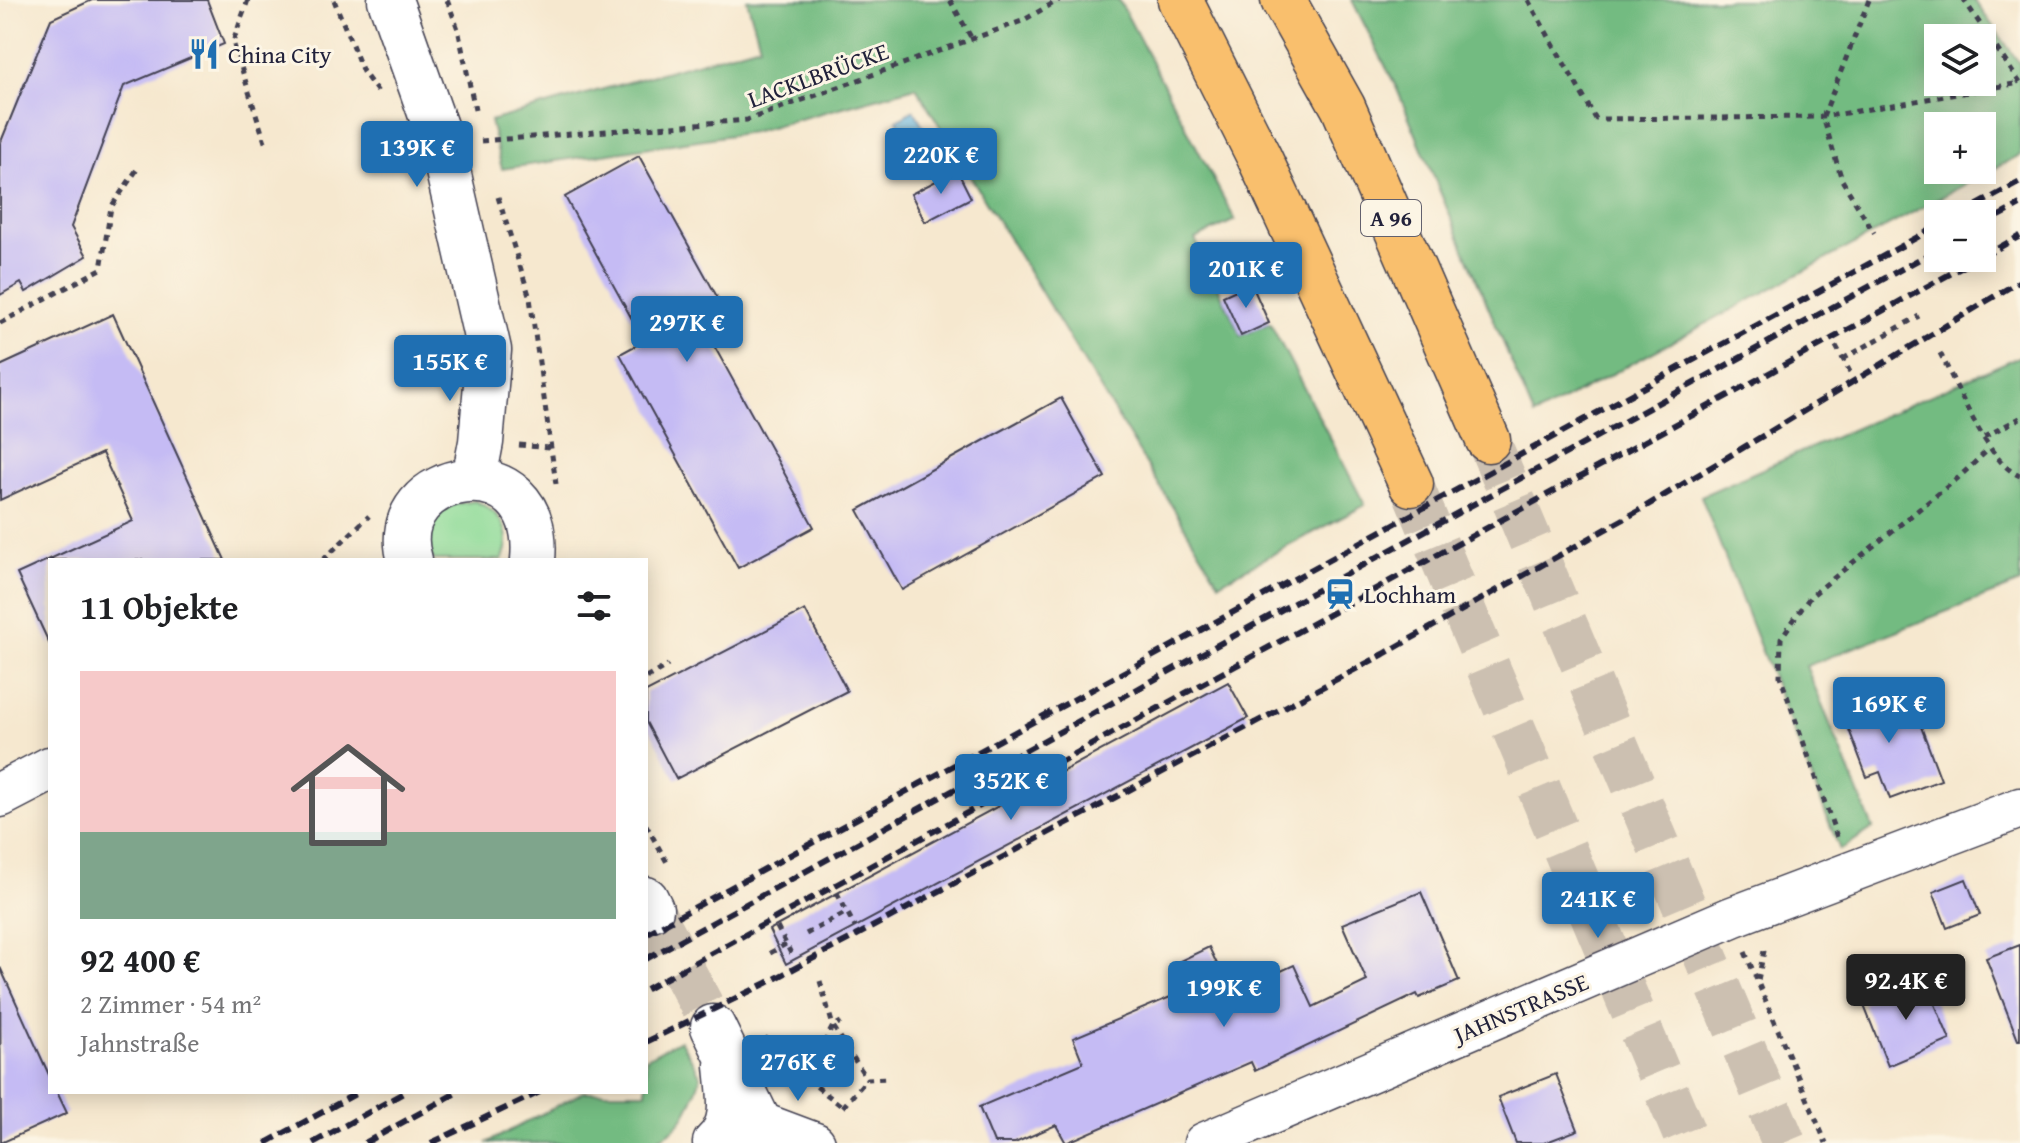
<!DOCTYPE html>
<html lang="de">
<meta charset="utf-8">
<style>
:root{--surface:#fff;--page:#f6f6f6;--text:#202124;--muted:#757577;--line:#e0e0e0;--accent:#1f6fb2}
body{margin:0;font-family:"Gentium Book Plus",serif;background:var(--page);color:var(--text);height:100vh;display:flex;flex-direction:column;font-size:30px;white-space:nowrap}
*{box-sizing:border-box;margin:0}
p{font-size:26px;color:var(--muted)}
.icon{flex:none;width:44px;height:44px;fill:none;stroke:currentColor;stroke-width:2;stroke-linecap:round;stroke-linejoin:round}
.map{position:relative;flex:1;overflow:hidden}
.drawer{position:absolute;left:48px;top:558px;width:600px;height:536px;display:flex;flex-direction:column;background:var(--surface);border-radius:0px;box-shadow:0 4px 20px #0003}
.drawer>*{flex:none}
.buttons{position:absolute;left:1924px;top:24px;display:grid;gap:16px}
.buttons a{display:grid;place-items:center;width:72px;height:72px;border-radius:0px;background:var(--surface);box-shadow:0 4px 20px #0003;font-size:40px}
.price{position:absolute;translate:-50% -68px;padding:0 18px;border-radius:8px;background:var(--accent);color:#fff;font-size:26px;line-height:52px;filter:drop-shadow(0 2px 4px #0008)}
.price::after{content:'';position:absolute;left:50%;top:48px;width:24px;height:18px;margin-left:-12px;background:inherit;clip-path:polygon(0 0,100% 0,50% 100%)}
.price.on{background:#222;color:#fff}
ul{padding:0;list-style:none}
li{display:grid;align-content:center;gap:16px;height:424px;padding:0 32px}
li+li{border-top:2px solid var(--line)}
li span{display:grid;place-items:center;height:248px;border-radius:0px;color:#555}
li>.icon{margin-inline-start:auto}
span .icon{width:144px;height:144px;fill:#fffc;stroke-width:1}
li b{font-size:34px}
h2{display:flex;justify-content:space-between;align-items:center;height:96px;padding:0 32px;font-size:34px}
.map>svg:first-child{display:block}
</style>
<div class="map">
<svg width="2020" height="1143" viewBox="0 0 2020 1143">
<rect width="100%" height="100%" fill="#fcf5e5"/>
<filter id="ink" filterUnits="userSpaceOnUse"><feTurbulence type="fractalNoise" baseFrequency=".0125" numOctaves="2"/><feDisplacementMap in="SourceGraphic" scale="16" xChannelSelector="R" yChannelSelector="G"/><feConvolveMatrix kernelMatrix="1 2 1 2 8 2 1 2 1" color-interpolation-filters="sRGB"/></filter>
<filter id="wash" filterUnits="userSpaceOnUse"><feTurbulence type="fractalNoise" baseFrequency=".006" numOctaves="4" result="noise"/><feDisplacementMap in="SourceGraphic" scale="32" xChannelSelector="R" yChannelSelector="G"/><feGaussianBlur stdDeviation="1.8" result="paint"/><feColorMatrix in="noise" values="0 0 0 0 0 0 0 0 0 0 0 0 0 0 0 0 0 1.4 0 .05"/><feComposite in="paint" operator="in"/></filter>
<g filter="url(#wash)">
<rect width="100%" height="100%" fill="#f6e8cf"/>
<!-- green -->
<path fill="#8fdb99" stroke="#587e6a" stroke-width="2" d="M 475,501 C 500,511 515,533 502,560 L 433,560 C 426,542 428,516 448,506 C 455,503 466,503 475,501 Z"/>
<!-- forest -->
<path fill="#73bb81" stroke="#4a6e5e" stroke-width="2" fill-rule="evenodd" d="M 747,0 L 1119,0 L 1235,220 L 1195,239 L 1241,336 L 1270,323 L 1365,505 L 1219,583 L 916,87 L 752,132 L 502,169 L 490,121 L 760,45 Z
M 1352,0 L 1974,0 L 2020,64 L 2020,155 L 1534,416 L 1397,89 ZM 1982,38 L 1982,82 L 1938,82 L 1938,38 ZM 1982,126 L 1982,170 L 1938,170 L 1938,126 Z
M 2020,356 L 2020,583 L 1806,666 L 1873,828 L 1840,850 L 1701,496 Z
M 680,1040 L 701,1076 C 690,1110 683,1131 648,1143 L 487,1143 L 583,1092 L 646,1092 L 646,1058 Z"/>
<!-- water -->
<path fill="#64b4de" stroke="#436b8c" stroke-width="2" d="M 914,110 L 944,164 L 926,174 L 897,120 Z"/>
<g id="blocks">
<!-- building -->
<path fill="#c5bbf4" d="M 92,0 L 207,0 L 224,44 L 124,86 L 71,227 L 87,256 L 26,292 L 21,283 L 0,295 L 0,144 L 51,19 Z
M 639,156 L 720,302 L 697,315 L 814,527 L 738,568 L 620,354 L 644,341 L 565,197 Z
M 957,170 L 971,198 L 925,222 L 911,194 Z
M 1251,283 L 1269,323 L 1241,336 L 1223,296 Z
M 113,314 L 225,560 L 50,560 L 50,645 L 17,574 L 133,521 L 102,453 L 0,500 L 0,366 Z
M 1061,398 L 1105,477 L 902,590 L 858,510 Z
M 805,610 L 847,691 L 676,779 L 646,722 L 646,692 Z
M 1228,682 L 1248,718 L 786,964 L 769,930 Z
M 1872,685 L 1888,727 L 1917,716 L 1941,780 L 1890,799 L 1880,772 L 1867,777 L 1837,698 Z
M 1966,879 L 1980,915 L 1947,928 L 1933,892 Z
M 1421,892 L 1459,981 L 1419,998 L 1417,994 L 1255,1071 L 1251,1062 L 1066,1143 L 1056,1125 L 1015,1143 L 994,1143 L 979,1107 L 1083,1063 L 1073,1038 L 1192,988 L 1180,961 L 1209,947 L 1231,994 L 1294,965 L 1313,1007 L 1367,981 L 1342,924 Z
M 2020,945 L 2020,1040 L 2018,1040 L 1986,958 Z
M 0,967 L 50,1077 L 50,1092 L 57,1092 L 67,1113 L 1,1143 Z
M 1924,978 L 1950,1040 L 1888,1066 L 1863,1003 Z
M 1556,1074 L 1578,1130 L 1544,1143 L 1516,1143 L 1498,1097 Z"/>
</g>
</g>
<g filter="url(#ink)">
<use href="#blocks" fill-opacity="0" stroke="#424051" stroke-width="2"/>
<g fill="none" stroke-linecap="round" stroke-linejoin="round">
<!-- tertiary-tunnel -->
<path stroke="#ccc0b1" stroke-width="44" stroke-dasharray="44 22" stroke-linecap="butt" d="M 651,909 L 713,1027"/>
<!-- motorway-tunnel -->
<path stroke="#ccc0b1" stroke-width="44" stroke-dasharray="44 22" stroke-linecap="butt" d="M 1488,440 L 1784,1143
M 1411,484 L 1688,1143"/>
<defs>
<path id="minor" d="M 731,1132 L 759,1122 L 815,1143
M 1204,1143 L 1732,917 L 2020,808"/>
<path id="tertiary" d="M 390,0 L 443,149 L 489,350 L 481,442 L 474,479
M 410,560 C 382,469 544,441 533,560
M 0,795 L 50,769
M 646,899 L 651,909
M 713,1027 L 759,1122 L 757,1143
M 715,1143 C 737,1123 729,1093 727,1065"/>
<path id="motorway" d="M 1180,0 L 1259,157 L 1411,484
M 1283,0 L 1343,107 L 1488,440"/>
</defs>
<!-- minor casing -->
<use href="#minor" stroke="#424051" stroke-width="43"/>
<!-- tertiary casing -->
<use href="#tertiary" stroke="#424051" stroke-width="47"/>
<!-- motorway casing -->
<use href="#motorway" stroke="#424051" stroke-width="47"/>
<!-- path -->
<path stroke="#424051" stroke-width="5" stroke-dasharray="6 6" stroke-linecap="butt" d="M 248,0 L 233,42 L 266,145
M 334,0 L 363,72 L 378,92
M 447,0 L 458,29 L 475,110
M 950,0 L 972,39
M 1528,0 L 1596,119 L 1823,117 L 2020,83 L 1964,0
M 1869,0 L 1823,117 L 1842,180 L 1874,233
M 481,141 L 747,120 L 1022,21 L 1059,0
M 498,197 L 530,298 L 556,484
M 0,323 L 101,269 L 111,207 L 138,168
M 1836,346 L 1850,372
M 1940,353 C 1957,385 1988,464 2020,476
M 1843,359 L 1919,316
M 1984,437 L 2020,418
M 519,445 L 549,448
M 323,560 L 369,516
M 646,678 L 668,665
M 646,825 L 669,866
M 1837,837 L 1780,676 L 1781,638 L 1810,597 L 1958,478 L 1989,449
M 837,893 L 855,927
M 777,927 L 794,959
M 806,934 L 847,912
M 1745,952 L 1826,1143
M 770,953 L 786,944
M 1758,980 L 1765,946
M 820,981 L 833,1026 L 867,1079
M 765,1037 L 786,1063 L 843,1107
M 824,1043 L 833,1026 L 841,1022
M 843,1107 L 867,1079 L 889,1078"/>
<!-- minor -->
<use href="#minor" stroke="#fff" stroke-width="40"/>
<!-- tertiary -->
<use href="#tertiary" stroke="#fff" stroke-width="44"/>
<!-- motorway -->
<use href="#motorway" stroke="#f9bf6d" stroke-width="44"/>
<!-- rail -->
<path stroke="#22223b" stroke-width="6" stroke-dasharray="12 6" stroke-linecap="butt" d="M 1961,214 L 2020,182
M 1982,225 L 2020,205
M 1982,257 L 2020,236
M 646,934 L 1938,226
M 646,959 L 1938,249
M 646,989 L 1979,258
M 646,1042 L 767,983 L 1384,654 L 1638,511 L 2020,281
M 266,1143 L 359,1092
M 313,1143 L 405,1092
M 365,1143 L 458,1092
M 431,1143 L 540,1092"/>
</g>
</g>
<!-- icons -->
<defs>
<symbol id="restaurant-bare" viewBox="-9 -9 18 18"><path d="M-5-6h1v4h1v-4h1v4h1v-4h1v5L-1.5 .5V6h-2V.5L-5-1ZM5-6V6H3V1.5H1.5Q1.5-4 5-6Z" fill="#1f6fb2" stroke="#fcf5e5" stroke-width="2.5" paint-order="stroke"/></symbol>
<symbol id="station-bare" viewBox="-9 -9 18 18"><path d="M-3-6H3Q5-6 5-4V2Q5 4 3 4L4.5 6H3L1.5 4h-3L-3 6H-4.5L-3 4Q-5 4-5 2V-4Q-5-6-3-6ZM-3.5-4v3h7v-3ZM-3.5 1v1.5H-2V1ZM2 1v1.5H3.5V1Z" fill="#1f6fb2" stroke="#fcf5e5" stroke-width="2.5" paint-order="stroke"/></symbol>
</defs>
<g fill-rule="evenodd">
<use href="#restaurant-bare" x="182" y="32" width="44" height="44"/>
<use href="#station-bare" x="1318" y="572" width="44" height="44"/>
</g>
<g text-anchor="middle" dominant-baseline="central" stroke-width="6" stroke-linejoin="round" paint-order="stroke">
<!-- shield labels -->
<rect fill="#fcf5e5" stroke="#63616e" stroke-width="2" x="1361" y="200" width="60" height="36" rx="6"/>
<g font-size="22" font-weight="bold" fill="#22223b">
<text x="1391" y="218">A 96</text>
</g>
<!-- poi labels -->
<g font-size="24" fill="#22223b" stroke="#fcf5e5" text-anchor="start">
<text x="228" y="54">China City</text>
<text x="1364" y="594">Lochham</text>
</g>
<!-- street labels -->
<g font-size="24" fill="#22223b" stroke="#fcf5e5">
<text transform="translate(818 75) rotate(-20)">LACKLBRÜCKE</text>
<text transform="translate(1521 1008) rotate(-23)">JAHNSTRASSE</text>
</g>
</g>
</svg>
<div class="buttons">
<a><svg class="icon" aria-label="layers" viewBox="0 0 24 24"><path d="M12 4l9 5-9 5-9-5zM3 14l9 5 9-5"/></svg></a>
<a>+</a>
<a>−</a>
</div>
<b class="price" style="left:417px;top:189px">139K €</b>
<b class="price" style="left:941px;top:196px">220K €</b>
<b class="price" style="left:1246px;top:310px">201K €</b>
<b class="price" style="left:687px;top:364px">297K €</b>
<b class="price" style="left:450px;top:403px">155K €</b>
<b class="price" style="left:1889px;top:745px">169K €</b>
<b class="price" style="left:1011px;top:822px">352K €</b>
<b class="price" style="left:1598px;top:940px">241K €</b>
<b class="price on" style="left:1906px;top:1022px">92.4K €</b>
<b class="price" style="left:1224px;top:1029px">199K €</b>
<b class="price" style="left:798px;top:1103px">276K €</b>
<section class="drawer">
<h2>11 Objekte<svg class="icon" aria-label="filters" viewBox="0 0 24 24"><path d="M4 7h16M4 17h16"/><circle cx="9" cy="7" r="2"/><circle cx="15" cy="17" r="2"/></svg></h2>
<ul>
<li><span style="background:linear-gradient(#f6c9c9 65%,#7fa58c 0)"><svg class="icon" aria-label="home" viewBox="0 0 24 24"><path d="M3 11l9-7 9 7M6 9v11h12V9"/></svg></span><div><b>92 400 €</b><p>2 Zimmer · 54 m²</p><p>Jahnstraße</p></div></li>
</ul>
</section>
</div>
